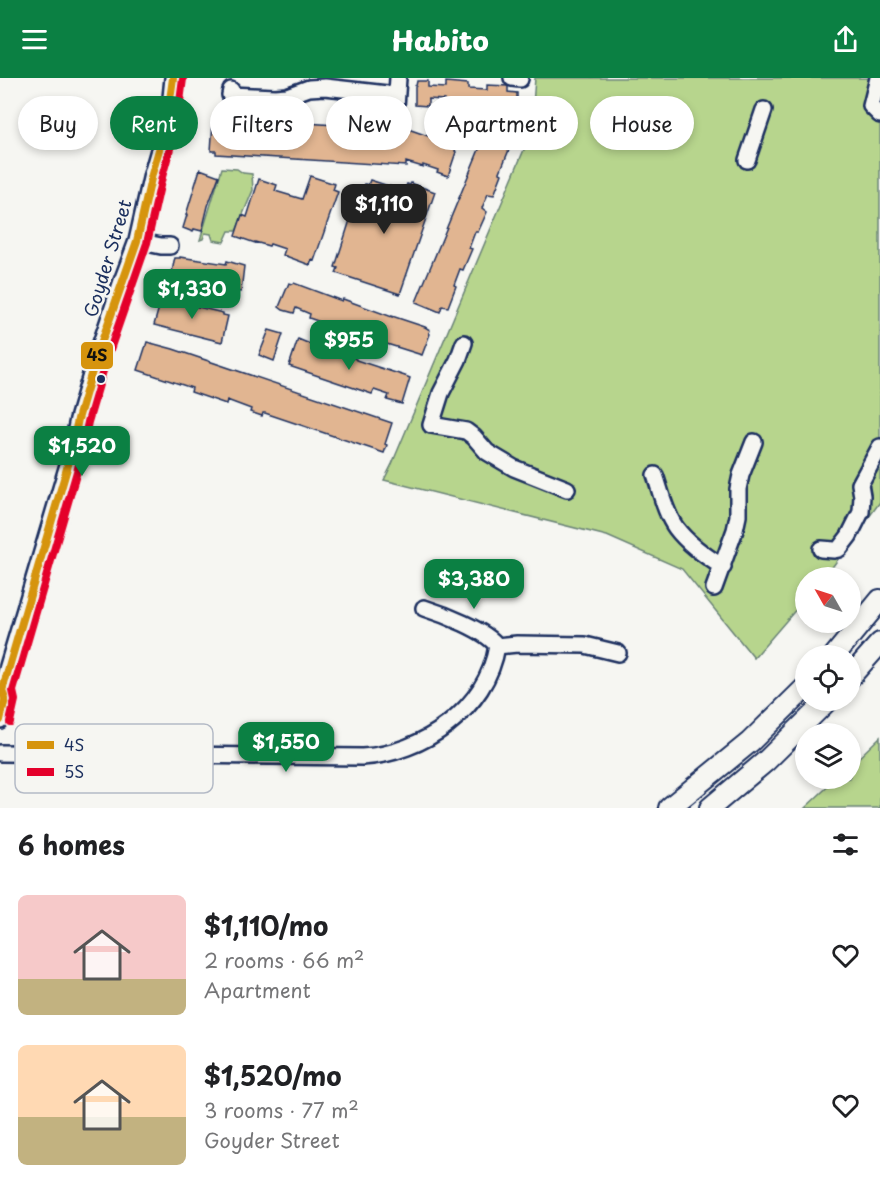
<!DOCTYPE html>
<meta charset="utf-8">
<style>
:root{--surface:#fff;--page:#f2f2f2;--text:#202124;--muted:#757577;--accent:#0b8043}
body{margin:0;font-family:"Playpen Sans",sans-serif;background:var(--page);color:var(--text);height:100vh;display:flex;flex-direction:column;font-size:22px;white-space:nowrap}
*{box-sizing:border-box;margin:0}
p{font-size:20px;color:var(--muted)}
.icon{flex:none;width:33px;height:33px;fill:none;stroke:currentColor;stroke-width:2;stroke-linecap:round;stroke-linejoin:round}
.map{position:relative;height:730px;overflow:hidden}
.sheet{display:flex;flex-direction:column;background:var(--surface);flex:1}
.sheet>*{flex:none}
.guide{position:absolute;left:18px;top:18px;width:844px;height:54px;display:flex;gap:12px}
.needle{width:39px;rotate:309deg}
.tools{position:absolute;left:795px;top:489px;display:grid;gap:12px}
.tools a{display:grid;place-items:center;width:66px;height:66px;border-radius:50%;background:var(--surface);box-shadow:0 3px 9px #0003;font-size:30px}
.price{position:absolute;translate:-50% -51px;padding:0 14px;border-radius:12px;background:var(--accent);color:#fff;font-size:20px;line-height:39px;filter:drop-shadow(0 2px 3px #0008)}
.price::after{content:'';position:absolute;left:50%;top:36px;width:18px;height:14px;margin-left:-9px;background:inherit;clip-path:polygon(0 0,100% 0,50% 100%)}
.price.current{background:#222;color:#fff}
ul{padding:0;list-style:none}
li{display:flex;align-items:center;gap:18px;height:150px;padding:0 18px}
li span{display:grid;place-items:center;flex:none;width:168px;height:120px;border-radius:9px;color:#555}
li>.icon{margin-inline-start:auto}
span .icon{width:72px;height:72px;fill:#fffc;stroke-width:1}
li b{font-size:26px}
h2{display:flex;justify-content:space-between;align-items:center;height:72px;padding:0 18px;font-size:26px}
.chip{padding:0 21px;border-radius:27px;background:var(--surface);box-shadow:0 3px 9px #0003;font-size:21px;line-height:54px}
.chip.current{background:var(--accent);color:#fff}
header{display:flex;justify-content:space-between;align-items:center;height:78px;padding:0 18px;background:var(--accent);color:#fff;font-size:27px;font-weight:800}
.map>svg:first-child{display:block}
</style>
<header><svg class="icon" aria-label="menu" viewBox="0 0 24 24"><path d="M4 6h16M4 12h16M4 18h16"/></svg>Habito<svg class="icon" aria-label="share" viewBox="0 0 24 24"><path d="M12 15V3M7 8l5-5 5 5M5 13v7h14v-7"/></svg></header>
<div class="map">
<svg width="880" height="730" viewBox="0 0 880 730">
<rect width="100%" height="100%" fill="#f6f6f2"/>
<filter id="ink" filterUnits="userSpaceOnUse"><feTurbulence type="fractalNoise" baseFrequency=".0167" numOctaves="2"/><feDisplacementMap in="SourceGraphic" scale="12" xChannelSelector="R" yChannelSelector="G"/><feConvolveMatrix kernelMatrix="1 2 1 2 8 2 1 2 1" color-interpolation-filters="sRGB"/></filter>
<g filter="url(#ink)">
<!-- green -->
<path fill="#b7d58d" stroke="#698276" stroke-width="1.5" d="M 535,0 L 880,0 L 880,424 L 825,499 L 806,500 L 805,521 L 754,580 L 682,491 L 607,458 L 384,402 L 392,386 L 531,55 Z
M 222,90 L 237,91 L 243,95 L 252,96 L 253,112 L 236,153 L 229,153 L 224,164 L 213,162 L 211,156 L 205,155 L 203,161 L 200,162 Z
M 880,659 L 880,730 L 805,730 L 836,701 L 850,700 L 851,687 Z"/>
<!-- building -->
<path fill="#e1b591" stroke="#1b2f5e" stroke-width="1.5" d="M 417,3 L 428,3 L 428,9 L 446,10 L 446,4 L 468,6 L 468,11 L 487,12 L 487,7 L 508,8 L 508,14 L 517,15 L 517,27 L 509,26 L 508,39 L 460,35 L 460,30 L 445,29 L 444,22 L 428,21 L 428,28 L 415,27 L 415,8 L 416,8 Z
M 226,26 L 277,29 L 276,43 L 411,52 L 457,68 L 455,73 L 456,74 L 448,98 L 437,94 L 438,92 L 423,87 L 423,89 L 406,84 L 406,88 L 216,76 L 216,73 L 211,73 L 213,44 L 214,39 L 225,40 Z
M 485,57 L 511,67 L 500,94 L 500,95 L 502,96 L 494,117 L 488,116 L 482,130 L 487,134 L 478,154 L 475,154 L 469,170 L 472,171 L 463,192 L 460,191 L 454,207 L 456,208 L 448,229 L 442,228 L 440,234 L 416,224 Z
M 200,91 L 219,98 L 208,128 L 202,153 L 194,151 L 193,154 L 183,150 L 187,137 L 186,137 Z
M 310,98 L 335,106 L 333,112 L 338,114 L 314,183 L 312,182 L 310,187 L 283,177 L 285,171 L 270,166 L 269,168 L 255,164 L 255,165 L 235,158 L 242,137 L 247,139 L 259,101 L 277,107 L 275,113 L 302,121 Z
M 370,102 L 404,113 L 407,106 L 410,107 L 411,105 L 435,114 L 400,216 L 336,195 L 338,190 L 335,189 L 350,142 L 352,137 L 354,138 L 365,106 L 368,107 Z
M 180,179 L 226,186 L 227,183 L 244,188 L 241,214 L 215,211 L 215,213 L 211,212 L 211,213 L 170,206 L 174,183 L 175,180 L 180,180 Z
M 289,205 L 293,206 L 294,205 L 342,223 L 343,221 L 392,239 L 392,238 L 425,249 L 430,252 L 429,255 L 430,256 L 422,277 L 358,257 L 360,252 L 345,247 L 343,252 L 309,240 L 310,236 L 296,230 L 294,235 L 283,232 L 279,229 Z
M 161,222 L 198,229 L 223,235 L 223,237 L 228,238 L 222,264 L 154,247 Z
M 269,252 L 283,256 L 274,283 L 259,277 Z
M 298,261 L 322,271 L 323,269 L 356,281 L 356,282 L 405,298 L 410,300 L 402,326 L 387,322 L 389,317 L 374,312 L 372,316 L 289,288 Z
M 147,264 L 173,271 L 392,345 L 385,366 L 387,367 L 384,375 L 265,335 L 263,335 L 262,338 L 250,334 L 251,331 L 227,322 L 226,326 L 191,314 L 192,310 L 138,292 Z"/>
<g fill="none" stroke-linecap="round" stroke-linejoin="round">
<defs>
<path id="minor" d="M 512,0 L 520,1
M 878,0 L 871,28 L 880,37
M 231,12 L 230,17 L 275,19 L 287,18 L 309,10 L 325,9 L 396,17
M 396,29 L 398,0
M 747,82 L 764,32
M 137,163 L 161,168 L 170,168
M 464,265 L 458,282 L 441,315 L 431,347 L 466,353 L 474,359 L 487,374 L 514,390 L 567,411
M 655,397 C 661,414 665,435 676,450 C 688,466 705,478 723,489
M 821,471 L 834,472 L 839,471 L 849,458 L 861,434 L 862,418 L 860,406 L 880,369
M 714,510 L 735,452 L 738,438 L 738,411 L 741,397 L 754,364
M 424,530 C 443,536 486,552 497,568
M 497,568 L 517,566 L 585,567 L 618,575
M 0,615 L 70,380 L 78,341 L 95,283 L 122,203 L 137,163 L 152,96 L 167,44 L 170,29 L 173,0
M 0,642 L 5,621 L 2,613
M 0,675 L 362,679 C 422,676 487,631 497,568"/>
<path id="major" d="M 834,578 L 880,522
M 850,599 L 880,565
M 669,730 L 750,664 L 806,609
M 710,730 L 766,683 L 828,622"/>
</defs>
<!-- minor casing -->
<use href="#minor" stroke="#1b2f5e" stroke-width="20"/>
<!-- major casing -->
<use href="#major" stroke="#1b2f5e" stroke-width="24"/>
<!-- minor -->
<use href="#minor" stroke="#f6f6f2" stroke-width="15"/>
<!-- major -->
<use href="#major" stroke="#f6f6f2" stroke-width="20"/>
<defs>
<path id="bus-1" d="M 0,642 L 5,621 L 2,613 L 70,380 L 78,341 L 95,283 L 137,163 L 152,96 L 167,44 L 173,0"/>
<path id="bus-2" d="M 10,644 L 15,622 L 13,613 L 80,383 L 88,344 L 105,286 L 147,165 L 162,99 L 177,46 L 183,1"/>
</defs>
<!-- bus-1 casing -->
<use href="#bus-1" stroke="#f6f6f2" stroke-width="12"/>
<!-- bus-2 casing -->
<use href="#bus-2" stroke="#f6f6f2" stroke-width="12"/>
<!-- bus-1 -->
<use href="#bus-1" stroke="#d6940e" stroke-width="8"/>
<!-- bus-2 -->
<use href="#bus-2" stroke="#e4002b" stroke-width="8"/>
</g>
</g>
<!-- markers -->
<circle fill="#1b2f5e" stroke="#f6f6f2" stroke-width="2" cx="101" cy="301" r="5"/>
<g text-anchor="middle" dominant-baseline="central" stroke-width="5" stroke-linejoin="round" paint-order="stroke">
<!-- street labels -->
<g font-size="18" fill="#1b2f5e" stroke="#f6f6f2">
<text transform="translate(107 180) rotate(-73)">Goyder Street</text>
</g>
</g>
<!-- legend -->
<rect x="15" y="646" width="198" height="69" rx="9" fill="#f6f6f2" stroke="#b4bac6" stroke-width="1.5"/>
<rect x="27" y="663" width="27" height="8" fill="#d6940e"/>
<rect x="27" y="690" width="27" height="8" fill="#e4002b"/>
<g font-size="16" fill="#1b2f5e">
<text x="64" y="673">4S</text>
<text x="64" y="700">5S</text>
</g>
<rect stroke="#f6f6f2" stroke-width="2" x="80" y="263" width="34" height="29" rx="6" fill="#d6940e"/>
<g font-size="16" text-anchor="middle" font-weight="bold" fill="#111">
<text x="97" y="283">4S</text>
</g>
</svg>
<div class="tools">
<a><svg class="needle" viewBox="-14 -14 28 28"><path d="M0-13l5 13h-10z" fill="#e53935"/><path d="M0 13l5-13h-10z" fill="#757577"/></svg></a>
<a><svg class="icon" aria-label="locate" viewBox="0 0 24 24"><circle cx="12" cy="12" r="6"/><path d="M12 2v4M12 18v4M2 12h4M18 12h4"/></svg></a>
<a><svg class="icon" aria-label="layers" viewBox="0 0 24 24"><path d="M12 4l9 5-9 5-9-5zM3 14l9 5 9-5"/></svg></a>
</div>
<b class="price current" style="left:384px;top:157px">$1,110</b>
<b class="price" style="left:192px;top:242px">$1,330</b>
<b class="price" style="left:349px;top:293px">$955</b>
<b class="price" style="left:82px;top:399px">$1,520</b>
<b class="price" style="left:474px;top:532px">$3,380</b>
<b class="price" style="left:286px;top:695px">$1,550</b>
<div class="guide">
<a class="chip">Buy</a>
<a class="chip current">Rent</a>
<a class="chip">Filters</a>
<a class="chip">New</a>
<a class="chip">Apartment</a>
<a class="chip">House</a>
</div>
</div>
<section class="sheet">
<h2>6 homes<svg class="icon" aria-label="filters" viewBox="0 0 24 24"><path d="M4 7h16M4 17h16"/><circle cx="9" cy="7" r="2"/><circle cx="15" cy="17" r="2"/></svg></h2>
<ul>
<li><span style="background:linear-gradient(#f6c9c9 70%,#c2b280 0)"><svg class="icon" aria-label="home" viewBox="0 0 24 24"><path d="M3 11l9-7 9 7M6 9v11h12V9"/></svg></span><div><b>$1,110/mo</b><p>2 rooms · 66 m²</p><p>Apartment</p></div><svg class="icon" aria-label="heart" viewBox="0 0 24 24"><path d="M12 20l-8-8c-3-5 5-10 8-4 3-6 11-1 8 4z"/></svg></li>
<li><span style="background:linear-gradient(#ffd9b3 60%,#c2b280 0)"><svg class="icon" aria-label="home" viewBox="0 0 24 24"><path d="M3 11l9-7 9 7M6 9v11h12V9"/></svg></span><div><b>$1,520/mo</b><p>3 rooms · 77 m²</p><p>Goyder Street</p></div><svg class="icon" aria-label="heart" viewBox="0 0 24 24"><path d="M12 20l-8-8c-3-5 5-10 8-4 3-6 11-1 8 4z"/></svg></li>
</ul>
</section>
